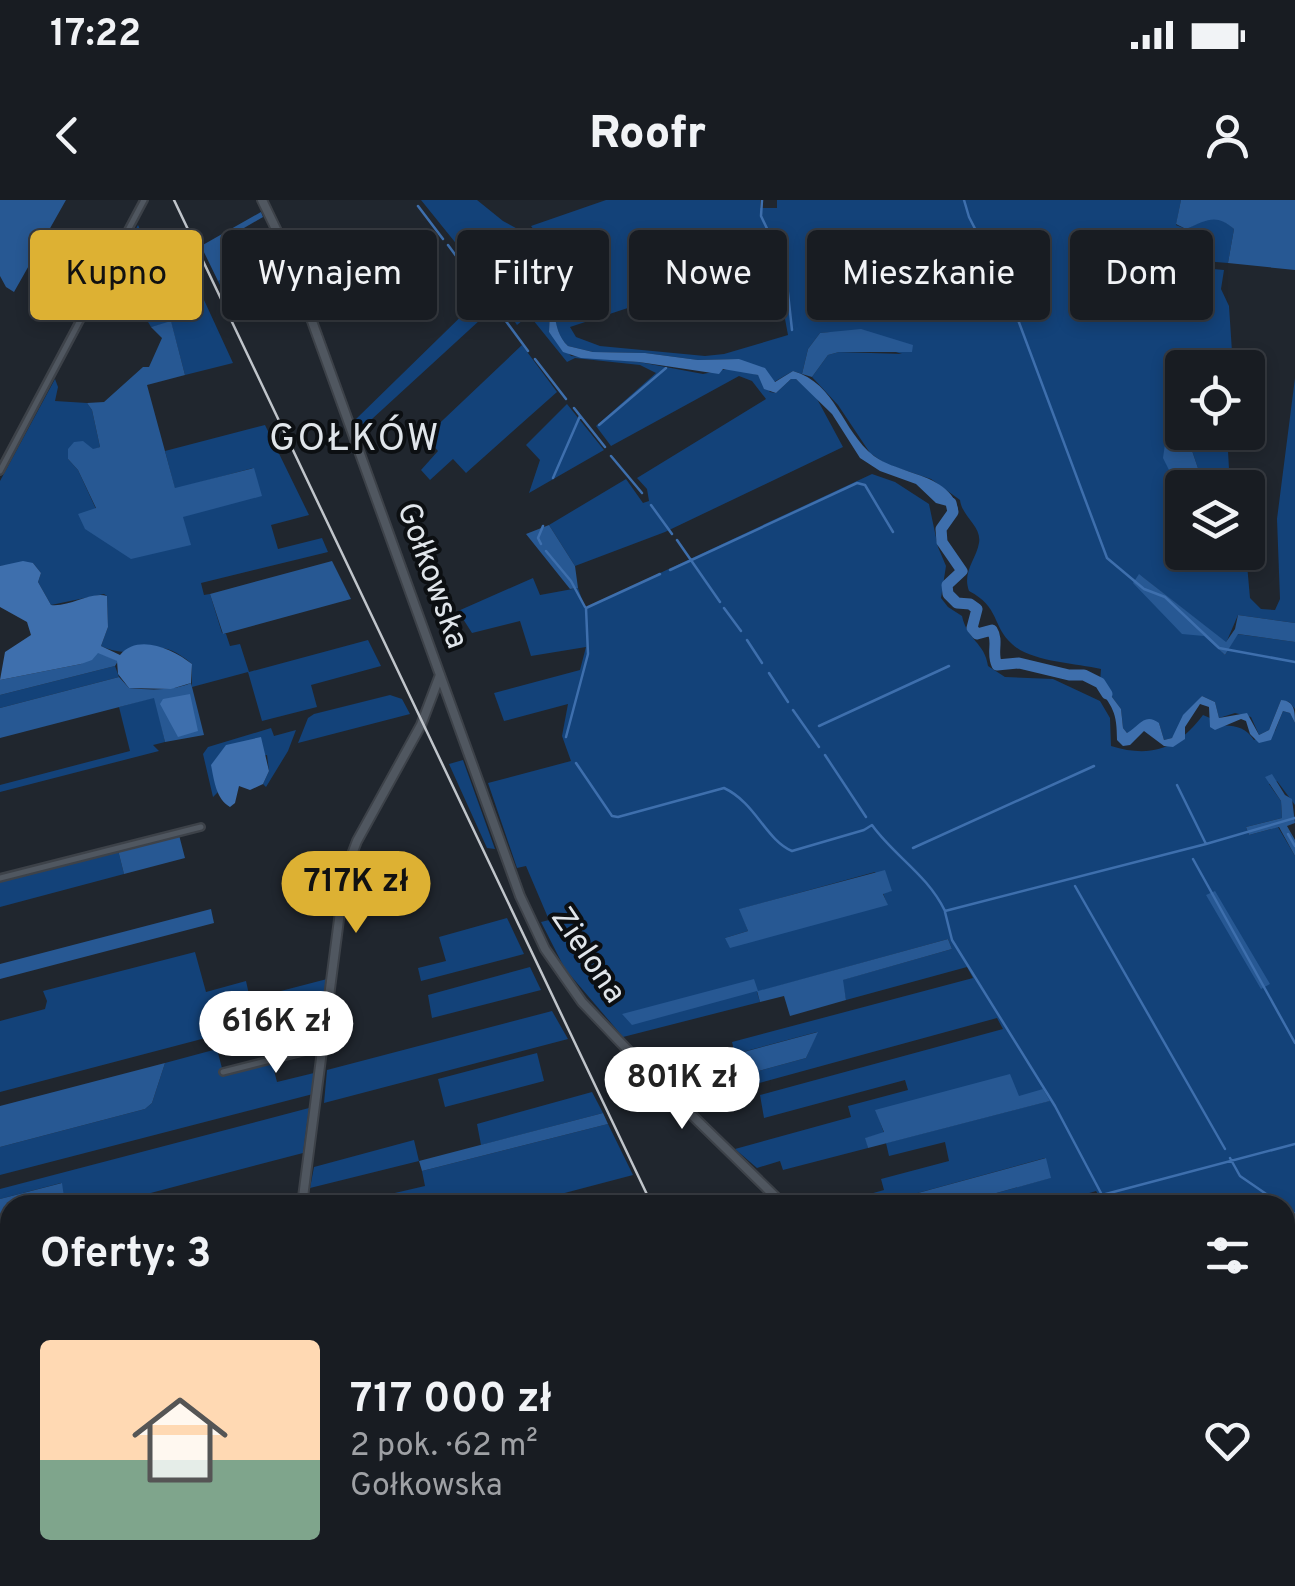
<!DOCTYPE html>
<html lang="pl">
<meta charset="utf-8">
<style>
:root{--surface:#181c22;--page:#21252a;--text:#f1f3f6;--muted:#9fa1a5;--line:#363a40;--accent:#ddb133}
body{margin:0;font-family:Overpass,sans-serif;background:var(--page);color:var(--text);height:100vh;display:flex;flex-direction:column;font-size:38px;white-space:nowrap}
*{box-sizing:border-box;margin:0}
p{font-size:32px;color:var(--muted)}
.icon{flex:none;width:55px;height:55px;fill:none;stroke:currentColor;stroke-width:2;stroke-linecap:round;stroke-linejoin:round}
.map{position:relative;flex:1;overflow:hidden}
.drawer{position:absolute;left:0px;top:995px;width:1295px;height:392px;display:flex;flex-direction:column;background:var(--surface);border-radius:30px 30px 0 0;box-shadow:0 5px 15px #0003,0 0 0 2px var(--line)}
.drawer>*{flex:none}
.guide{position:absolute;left:30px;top:30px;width:1235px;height:90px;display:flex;gap:20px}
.controls{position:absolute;left:1165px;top:150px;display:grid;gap:20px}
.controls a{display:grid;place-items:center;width:100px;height:100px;border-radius:10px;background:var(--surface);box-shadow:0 5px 15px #0003,0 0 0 2px var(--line);font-size:50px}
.price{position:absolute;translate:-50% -85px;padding:0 22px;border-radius:35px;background:#fff;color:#222;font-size:32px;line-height:65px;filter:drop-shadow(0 2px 5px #0008)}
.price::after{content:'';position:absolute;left:50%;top:60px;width:30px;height:22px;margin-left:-15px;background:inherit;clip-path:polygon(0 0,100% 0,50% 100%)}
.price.active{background:var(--accent);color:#111}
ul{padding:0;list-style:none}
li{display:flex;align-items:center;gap:30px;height:250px;padding:0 40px}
li span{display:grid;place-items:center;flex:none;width:280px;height:200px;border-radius:10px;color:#555}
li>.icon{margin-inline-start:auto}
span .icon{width:120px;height:120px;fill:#fffc;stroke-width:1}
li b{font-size:42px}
h2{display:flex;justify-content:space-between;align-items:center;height:120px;padding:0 40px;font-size:42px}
.pill{padding:0 35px;border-radius:10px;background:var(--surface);box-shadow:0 5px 15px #0003,0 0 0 2px var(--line);font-size:35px;line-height:90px}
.pill.active{background:var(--accent);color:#111}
.status{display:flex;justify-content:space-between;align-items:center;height:70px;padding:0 50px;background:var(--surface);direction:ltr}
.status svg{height:28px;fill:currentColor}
header{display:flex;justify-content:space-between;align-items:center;height:130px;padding:0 40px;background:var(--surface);font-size:45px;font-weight:800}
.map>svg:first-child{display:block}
</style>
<div class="status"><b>17:22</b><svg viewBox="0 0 49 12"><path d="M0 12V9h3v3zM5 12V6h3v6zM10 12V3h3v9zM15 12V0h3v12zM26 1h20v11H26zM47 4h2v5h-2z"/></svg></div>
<header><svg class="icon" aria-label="back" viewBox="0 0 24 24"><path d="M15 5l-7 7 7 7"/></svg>Roofr<svg class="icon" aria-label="person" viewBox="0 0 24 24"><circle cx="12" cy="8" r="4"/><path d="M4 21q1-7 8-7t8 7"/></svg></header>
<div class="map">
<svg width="1295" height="1386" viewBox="0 0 1295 1386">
<rect width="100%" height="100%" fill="#20262e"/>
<!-- green -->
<path fill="#134279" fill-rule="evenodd" d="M 421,0 L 477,0 L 503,21 L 525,33 L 531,40 L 541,72 L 517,85 L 500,102 L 497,98 L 528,69 L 514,52 L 498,42 L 471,62 Z
M 606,0 L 760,0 L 760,8 L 777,8 L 777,0 L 1181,0 L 1176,25 L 1186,29 C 1208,19 1214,11 1234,29 L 1228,63 L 1129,55 L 1128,61 L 1224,70 L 1221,89 L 1229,106 L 1233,167 L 1182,168 L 1182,194 L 1166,237 L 1178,287 L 1182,290 L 1182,352 L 1246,353 L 1250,398 L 1261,409 L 1275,410 L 1280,399 L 1277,319 L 1295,178 L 1295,423 L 1238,415 L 1226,443 L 1140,375 L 1225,455 L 1237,434 L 1295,442 L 1295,509 L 1289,502 L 1281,500 L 1269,530 L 1259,535 L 1251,517 L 1235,513 L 1219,518 L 1215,502 L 1202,496 L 1172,538 L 1164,540 L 1159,523 L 1127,533 L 1123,528 L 1121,509 L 1100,481 L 1101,469 C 1075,463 1031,462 1012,444 C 992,426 1000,407 969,391 C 962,372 976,360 979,343 C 982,326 962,317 960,300 L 931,279 L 886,264 L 870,253 L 838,205 L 812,177 L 828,155 L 839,152 L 902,154 L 834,132 L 820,133 L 808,149 L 802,174 L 793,171 L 774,182 L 739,159 L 698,160 L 645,153 L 593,152 L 568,146 C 550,129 555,100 551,76 L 562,65 L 561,54 L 553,39 L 550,40 L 559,61 L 554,69 L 548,71 L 539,45 L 543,42 L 531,26 ZM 774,60 L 788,135 L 724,154 L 705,156 L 600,146 L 576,137 L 570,127 Z
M 138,25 L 158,71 L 187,63 L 233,163 L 185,175 L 171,122 L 151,127 L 144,115 L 99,96 Z
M 281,58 L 295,95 L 236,117 L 218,81 Z
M 542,79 L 550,109 L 549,132 L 571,156 L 639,162 L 703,174 L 732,168 L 758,175 L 770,192 L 776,193 L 791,179 L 796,179 L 816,197 L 843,247 L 665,332 L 575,366 L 549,325 L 626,279 L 643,303 L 649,301 L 647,289 L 637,278 L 766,199 L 752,181 L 739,176 L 611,246 L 596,226 L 656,173 L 640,165 L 575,158 L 567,162 L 529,115 L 517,125 L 504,106 L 516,92 Z
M 482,96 L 492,109 L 360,230 L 355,220 Z
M 522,145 L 557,192 L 466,273 L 453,259 L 430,280 L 421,270 L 438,251 L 425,237 Z
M 55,179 L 58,187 L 55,201 L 87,203 L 92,210 L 100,247 L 68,259 L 78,270 L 96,309 L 78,315 L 182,317 L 253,268 L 175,289 L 165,251 L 265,225 L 309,315 L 271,325 L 278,349 L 322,338 L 328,352 L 201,383 L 204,395 L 210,394 L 222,433 L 226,434 L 230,446 L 240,444 L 249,472 L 368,440 L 381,466 L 311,485 L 317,507 L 262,521 L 248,472 L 192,487 L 192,464 C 150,428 142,465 101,446 L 108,427 L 107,396 L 104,394 L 51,405 L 38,382 L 41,373 L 33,363 L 0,366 L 0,281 Z
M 567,204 L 604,250 L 529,293 L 540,260 L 526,245 Z
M 1186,233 L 1227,233 L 1230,287 L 1199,287 L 1202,280 Z
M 872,274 L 895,282 L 929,304 L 938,347 L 946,366 L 941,398 L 948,407 L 962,416 C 967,440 985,443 988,466 L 1005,477 L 1053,479 L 1100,501 L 1110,518 L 1111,546 C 1153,559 1179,547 1203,515 L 1210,518 L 1210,527 C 1227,524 1244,524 1254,540 L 1275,531 L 1283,511 L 1290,513 L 1295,523 L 1295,605 L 1277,581 L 1269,584 L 1281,601 L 1282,618 L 1246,627 L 1249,635 L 1278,627 L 1295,656 L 1295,1017 L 1285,1011 L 1285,1005 L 1105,1005 L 1096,991 L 1049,1005 L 953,1005 L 1050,978 L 1045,958 L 874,1005 L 850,1005 L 848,1000 L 884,990 L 881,979 L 949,961 L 945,942 L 889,956 L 886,943 L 1049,901 L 1019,896 L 876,910 L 884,933 L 866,938 L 868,948 L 783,970 L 780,961 L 757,968 L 735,949 L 851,917 L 848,906 L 908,890 L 905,880 L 764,918 L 760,895 L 1003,829 L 997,818 L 730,891 L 726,880 L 806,858 L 817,832 L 735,854 L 732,842 L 973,778 L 967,767 L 846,800 L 842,780 L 952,749 L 948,739 L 757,792 L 760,802 L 623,837 L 565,769 L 541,722 L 549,720 L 526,666 L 517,668 L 488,583 L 571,561 L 562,536 L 568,504 L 504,521 L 494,493 L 580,470 L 586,447 L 531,456 L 520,421 L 472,433 L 458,411 L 533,378 L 540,395 L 578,388 L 585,408 ZM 875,672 L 891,691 L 883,693 L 887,704 L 725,738 L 748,731 L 740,709 Z
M 115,466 L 119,477 L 0,508 L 0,495 Z
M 390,495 L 402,499 L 410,514 L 298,543 L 308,518 L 314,514 Z
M 155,497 L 165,542 L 153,545 L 159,551 L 0,592 L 0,585 L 130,551 L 119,507 Z
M 271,528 L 274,536 L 296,530 L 288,551 L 266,587 L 263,584 L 269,571 L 267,555 L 212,565 L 218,592 L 213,597 L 203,554 L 208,547 Z
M 463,560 L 495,649 L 487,648 L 449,564 Z
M 118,650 L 124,674 L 0,707 L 0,681 Z
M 507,718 L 524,754 L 421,781 L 418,768 L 446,761 L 439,737 Z
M 195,752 L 206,792 L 246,781 L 250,799 L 327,779 L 323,807 L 0,892 L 0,821 L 45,809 L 47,801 L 43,791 Z
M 530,767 L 541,790 L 432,818 L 428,795 Z
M 552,811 L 568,839 L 324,903 L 327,870 Z
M 217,849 L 224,876 L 272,863 L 277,882 L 314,873 L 313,894 L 0,975 L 0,947 L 145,909 L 152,903 L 165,863 Z
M 537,853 L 544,881 L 445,907 L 438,879 Z
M 592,892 L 603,913 L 481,945 L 477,924 Z
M 309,908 L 303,953 L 105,1005 L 62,1005 L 65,1004 L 61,983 L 0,999 L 0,989 Z
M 608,924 L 633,975 L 519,1005 L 343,1005 L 425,986 L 422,971 Z
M 414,940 L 419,961 L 310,988 L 314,967 Z
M 1295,1019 L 1295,1200 L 1285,1203 L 1285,1021 Z
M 10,1159 L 10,1378 L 175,1378 L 177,1386 L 0,1386 L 0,1162 Z"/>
<!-- forest -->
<path fill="#275893" d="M 0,0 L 66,0 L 14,92 L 6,87 L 0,76 Z
M 1181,0 L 1295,0 L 1295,70 L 1228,63 L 1234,29 C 1216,13 1207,20 1186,29 L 1176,24 Z
M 261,12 L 263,17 L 225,39 L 230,53 L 272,37 L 281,58 L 218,81 L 201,46 Z
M 171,121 L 185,175 L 147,185 L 175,288 L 254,268 L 262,296 L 183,317 L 191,345 L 131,359 L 85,329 L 78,314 L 96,308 L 78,270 L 68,259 L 68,249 L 74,242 L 83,241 L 93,249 L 100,247 L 92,210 L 87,203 L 104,202 L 143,167 L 149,167 L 162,138 L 151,127 Z
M 861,129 L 913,145 L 912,152 L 839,152 L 828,155 L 812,177 L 802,174 L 808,149 L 820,133 Z
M 1182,194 L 1182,232 L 1186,233 L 1202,280 L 1199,287 L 1178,288 L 1163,258 L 1166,237 Z
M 549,325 L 575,366 L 578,388 L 570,389 L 526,334 Z
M 332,361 L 351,399 L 223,434 L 210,394 Z
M 1139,374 L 1226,442 L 1235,429 L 1238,415 L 1295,423 L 1295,442 L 1238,434 L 1225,455 L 1204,436 L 1182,434 L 1133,383 Z
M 98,452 L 118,461 L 115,466 L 0,495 L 0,480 L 81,464 Z
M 119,477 L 129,488 C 150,490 172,491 191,483 L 204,535 L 165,542 L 154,498 L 0,538 L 0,508 Z
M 1272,574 L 1285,595 L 1292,599 L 1295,623 L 1287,626 L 1295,640 L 1295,656 L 1279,627 L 1249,635 L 1246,627 L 1282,618 L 1281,601 L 1265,577 Z
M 179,635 L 185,658 L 124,674 L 118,650 Z
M 885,670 L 892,691 L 883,694 L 888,705 L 730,748 L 725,738 L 748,731 L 739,709 Z
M 1215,691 L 1270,784 L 1261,789 L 1206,695 Z
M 211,709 L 214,723 L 0,779 L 0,764 Z
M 948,739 L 952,749 L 843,780 L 846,800 L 790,816 L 784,796 L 760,802 L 757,791 L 632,825 L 622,814 L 754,779 L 758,791 Z
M 818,832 L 806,858 L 726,880 L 718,859 Z
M 165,863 L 152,903 L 145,909 L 0,947 L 0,906 Z
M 1010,874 L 1019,896 L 1043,889 L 1050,901 L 868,948 L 865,938 L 884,932 L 875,910 Z
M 603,913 L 608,924 L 422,971 L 419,961 Z
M 1046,958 L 1051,978 L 953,1005 L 874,1005 Z
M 62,983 L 65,1004 L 10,1005 L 10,1019 L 0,1021 L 0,999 Z"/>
<!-- water -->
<path fill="#3e6fad" d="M 551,76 C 556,100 550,129 568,146 L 593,152 L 645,153 L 698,160 L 739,159 L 765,168 L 775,182 L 793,171 C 837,184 841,230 874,256 C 885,264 897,267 910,272 C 929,278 953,287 958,309 L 953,318 L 947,314 L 947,306 L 936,303 L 916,284 L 880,271 L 860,258 L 832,214 L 796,179 L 791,179 L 776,193 L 764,189 L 758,175 L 723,169 L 719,174 L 639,162 L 581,158 L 563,152 L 549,132 L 550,109 L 542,79 Z
M 23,361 L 33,363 L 41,373 L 38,382 L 51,405 C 71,407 91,391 107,396 L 108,427 L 101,446 L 120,455 C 138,433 173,449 192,464 L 191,483 L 171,489 L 129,488 L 118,474 L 117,461 L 98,453 L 92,460 L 81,464 L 0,480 L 5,452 L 31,435 L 27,422 L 0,407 L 0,366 Z
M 1100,481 L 1121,509 L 1123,528 L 1127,533 C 1139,527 1144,512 1159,523 L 1164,540 L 1172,538 L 1183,515 L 1202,496 L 1215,502 L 1219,518 L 1247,513 L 1259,535 L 1269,530 L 1281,500 C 1295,501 1295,512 1295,523 L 1290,513 L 1283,511 L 1271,540 L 1259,543 L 1250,534 L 1246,521 L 1241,519 L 1215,530 L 1210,527 L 1209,507 L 1200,504 L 1185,527 L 1185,539 L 1173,547 L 1164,546 L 1144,531 L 1130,545 L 1123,546 L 1117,540 C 1117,512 1113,507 1095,484 Z
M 190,494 L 198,531 L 178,537 L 160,504 L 163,499 Z
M 261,537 L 269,571 L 263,584 L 250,590 L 239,586 L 235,603 L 230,607 C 216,599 214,580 211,565 L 226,545 Z"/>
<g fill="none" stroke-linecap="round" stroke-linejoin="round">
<!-- stream -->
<path stroke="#3e6fad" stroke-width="2.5" d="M 762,0 L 761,16 L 785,66 L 792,130
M 964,0 L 969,17 L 1005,87
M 418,6 L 443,39
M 448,45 L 468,72
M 475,81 L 493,105
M 1008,93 L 1107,358 L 1144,389 L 1165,397 L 1219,448 L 1295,462
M 500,113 L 528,151
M 535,159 L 566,199
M 574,208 L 605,247
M 599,225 L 666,168
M 611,256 L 642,293
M 553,278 L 580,216
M 651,305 L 672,334
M 677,340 L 720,402
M 541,344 L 538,338 L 543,326
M 546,351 L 571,381 L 585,407
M 670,370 L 857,283 L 865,285 L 893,332
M 724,408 L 741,431
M 747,440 L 762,463
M 769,473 L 788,502
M 793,510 L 819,547
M 819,526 L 949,466
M 566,537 L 588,454 L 586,408 L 660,374
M 825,555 L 866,617
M 576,563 L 612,616 L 618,617 L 724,588 C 756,603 765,639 792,651 L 864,630 L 872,625 C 894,656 927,674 945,711 L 1206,644 L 1177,585
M 1288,634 L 1295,646
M 1206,644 L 1295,618
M 913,648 L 1094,566
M 1193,659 L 1295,843
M 1075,686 L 1225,949
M 945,712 L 952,740 L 1055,906 L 1102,995 L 1295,944
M 1230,958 L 1240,976 L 1282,1005
M 1285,1007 L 1295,1014
M 1285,1179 L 1295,1187"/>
<!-- river -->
<path stroke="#3e6fad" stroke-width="11" d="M 951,303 L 953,312 L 941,329 L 942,342 L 962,371 L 947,385 L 948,394 L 957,403 L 970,404 L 977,409 L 972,428 L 977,434 L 992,430 C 999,441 991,453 997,465 L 1019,463 L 1069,475 L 1084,475 L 1100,483 L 1107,494"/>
<defs>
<path id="minor" d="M 0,271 L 144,0
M 0,678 L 201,627
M 223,872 L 321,847
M 443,1378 L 445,1386
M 689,1378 L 691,1386
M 816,1378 L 821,1386
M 841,1378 L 845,1386
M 983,1378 L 987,1386
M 734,1386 L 764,1378"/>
<path id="tertiary" d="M 262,0 L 287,52 L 520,696 L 545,749 L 582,802 L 663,887 L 784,1005
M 302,1005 L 345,673 L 357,641 L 421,525 L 440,475
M 1167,1378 L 1176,1386
M 251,1386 L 252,1378"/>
</defs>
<!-- minor casing -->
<use href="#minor" stroke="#3d4249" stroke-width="10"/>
<!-- tertiary casing -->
<use href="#tertiary" stroke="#3d4249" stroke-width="12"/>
<!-- minor -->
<use href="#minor" stroke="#505760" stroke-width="5"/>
<!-- tertiary -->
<use href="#tertiary" stroke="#505760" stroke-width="8"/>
<!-- rail -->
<path stroke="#c0c5cb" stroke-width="2.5" d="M 174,0 L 652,1005
M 829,1378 L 834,1386"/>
</g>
<g text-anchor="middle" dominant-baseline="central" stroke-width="8" stroke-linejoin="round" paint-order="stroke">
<!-- street labels -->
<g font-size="32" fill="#e0e5ea" stroke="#0c0f12">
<text transform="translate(431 376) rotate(70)">Gołkowska</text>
<text transform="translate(587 756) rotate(56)">Zielona</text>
</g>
<!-- quarter labels -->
<g font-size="38" letter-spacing="2.5" fill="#e0e5ea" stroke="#0c0f12">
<text x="355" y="240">GOŁKÓW</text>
</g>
</g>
</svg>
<div class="controls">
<a><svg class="icon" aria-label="locate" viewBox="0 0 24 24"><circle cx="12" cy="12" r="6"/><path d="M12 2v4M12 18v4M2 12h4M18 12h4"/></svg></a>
<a><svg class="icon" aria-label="layers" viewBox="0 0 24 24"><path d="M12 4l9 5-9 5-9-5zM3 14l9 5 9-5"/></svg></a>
</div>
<b class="price active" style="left:356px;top:736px">717K zł</b>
<b class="price" style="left:276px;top:876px">616K zł</b>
<b class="price" style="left:682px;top:932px">801K zł</b>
<div class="guide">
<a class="pill active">Kupno</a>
<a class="pill">Wynajem</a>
<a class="pill">Filtry</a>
<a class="pill">Nowe</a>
<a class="pill">Mieszkanie</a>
<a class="pill">Dom</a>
</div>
<section class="drawer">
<h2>Oferty: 3<svg class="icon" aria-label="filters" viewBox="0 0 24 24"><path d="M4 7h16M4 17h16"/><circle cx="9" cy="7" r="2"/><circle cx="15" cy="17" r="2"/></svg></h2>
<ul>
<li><span style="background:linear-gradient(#ffd9b3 60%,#7fa58c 0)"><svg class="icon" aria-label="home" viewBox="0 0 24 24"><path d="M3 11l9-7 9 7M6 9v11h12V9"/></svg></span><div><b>717 000 zł</b><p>2 pok. · 62 m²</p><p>Gołkowska</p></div><svg class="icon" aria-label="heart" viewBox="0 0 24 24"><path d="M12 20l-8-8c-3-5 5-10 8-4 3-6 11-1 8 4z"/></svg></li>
</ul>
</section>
</div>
